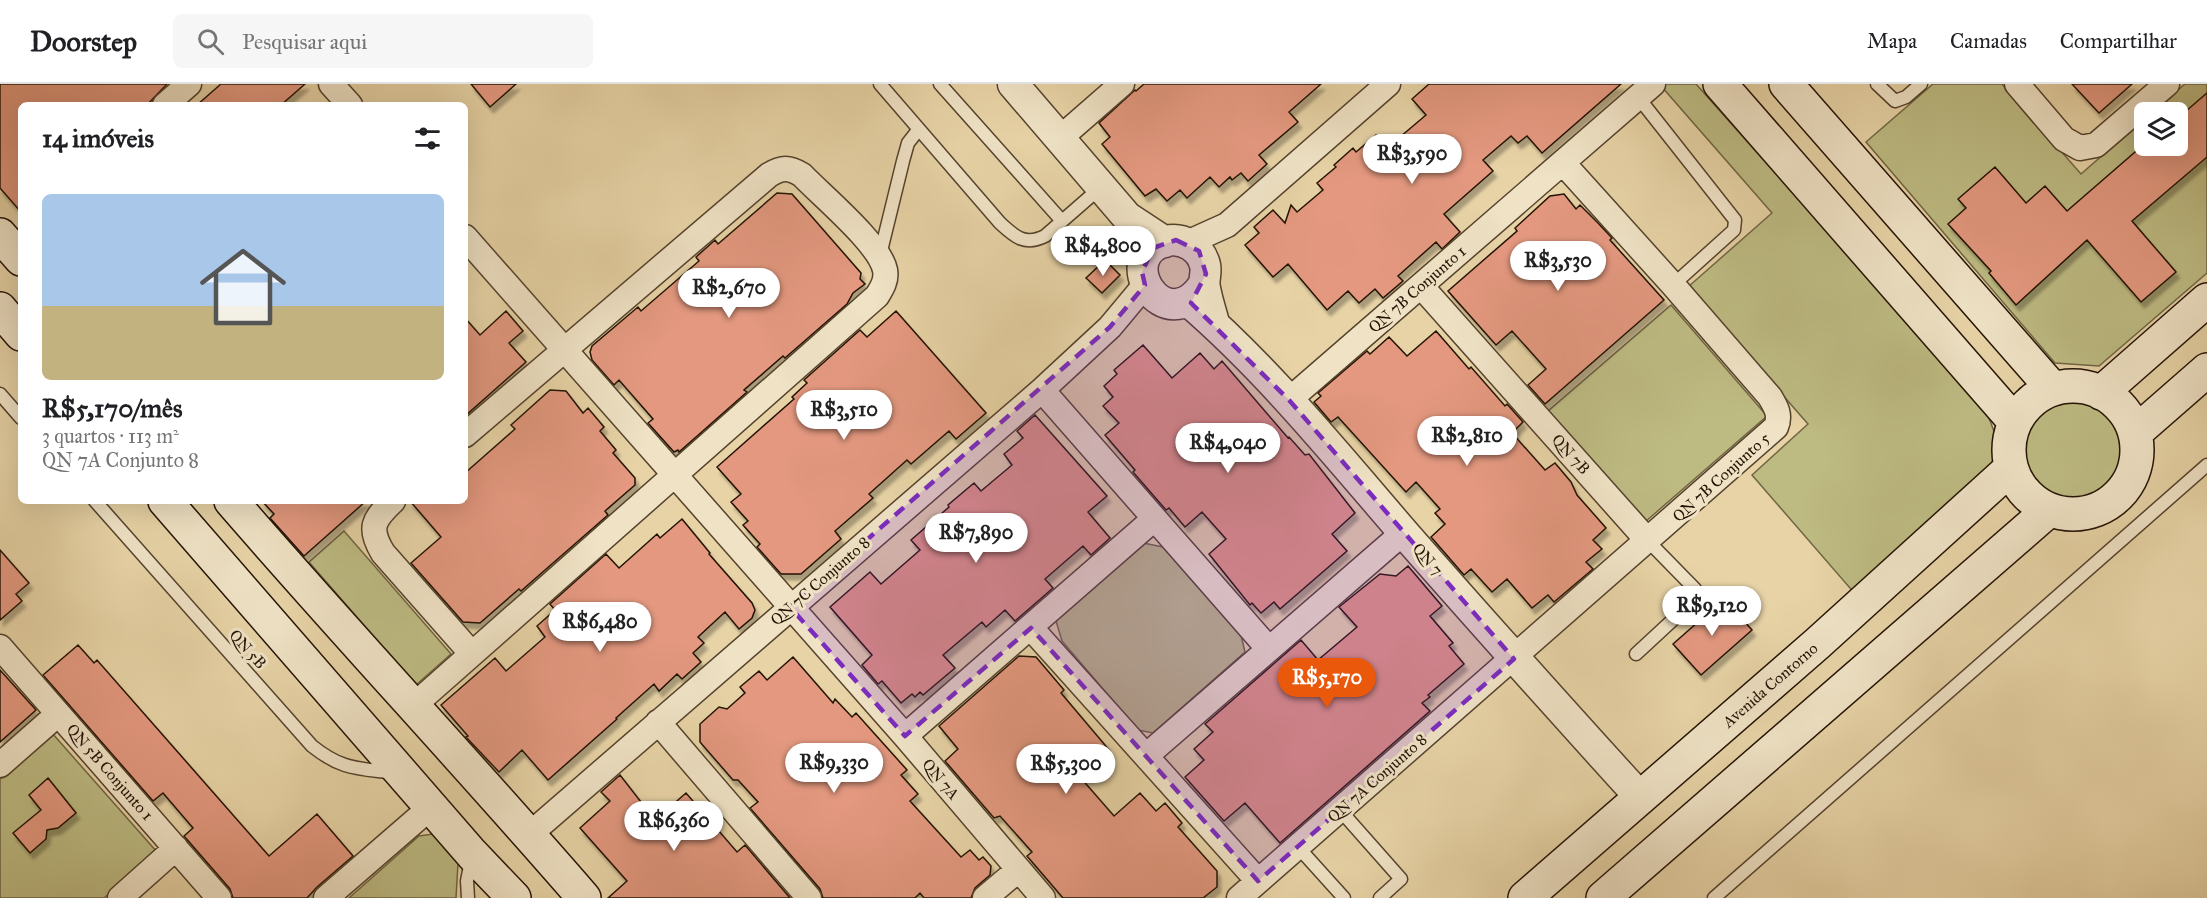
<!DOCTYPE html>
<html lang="pt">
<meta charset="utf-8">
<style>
:root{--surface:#fff;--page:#f6f6f6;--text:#202124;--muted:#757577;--line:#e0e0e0;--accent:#ea580c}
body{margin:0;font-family:"IM FELL Great Primer",serif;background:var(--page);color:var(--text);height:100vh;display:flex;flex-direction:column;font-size:22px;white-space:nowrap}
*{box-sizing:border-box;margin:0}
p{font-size:20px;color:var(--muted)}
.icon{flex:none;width:33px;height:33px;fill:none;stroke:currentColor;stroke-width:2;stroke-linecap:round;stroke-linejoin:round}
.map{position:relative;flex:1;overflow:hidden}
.sheet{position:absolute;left:18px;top:18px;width:450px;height:402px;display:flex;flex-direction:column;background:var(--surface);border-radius:9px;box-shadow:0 6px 24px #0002}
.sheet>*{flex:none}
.buttons{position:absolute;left:2134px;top:18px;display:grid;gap:12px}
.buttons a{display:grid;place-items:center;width:54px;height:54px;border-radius:9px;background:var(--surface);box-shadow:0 6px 24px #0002;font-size:30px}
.price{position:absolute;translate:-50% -51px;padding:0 14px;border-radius:21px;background:#fff;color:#222;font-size:20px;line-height:39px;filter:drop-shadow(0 2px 3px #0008)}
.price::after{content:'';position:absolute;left:50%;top:36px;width:18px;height:14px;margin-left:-9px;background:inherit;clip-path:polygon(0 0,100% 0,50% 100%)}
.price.selected{background:var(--accent);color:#fff}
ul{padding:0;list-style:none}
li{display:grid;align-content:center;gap:12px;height:318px;padding:0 24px}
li+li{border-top:2px solid var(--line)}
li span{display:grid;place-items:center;height:186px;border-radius:9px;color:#555}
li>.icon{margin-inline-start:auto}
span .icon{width:108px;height:108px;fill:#fffc;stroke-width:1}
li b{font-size:26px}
h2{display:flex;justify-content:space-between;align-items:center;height:72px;padding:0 24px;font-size:26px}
header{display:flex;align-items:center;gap:36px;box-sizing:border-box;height:84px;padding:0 30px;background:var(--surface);border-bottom:2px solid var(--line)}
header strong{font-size:28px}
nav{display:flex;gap:33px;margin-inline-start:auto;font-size:21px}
.search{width:420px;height:54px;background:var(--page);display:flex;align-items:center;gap:15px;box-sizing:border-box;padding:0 21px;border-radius:9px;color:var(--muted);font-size:22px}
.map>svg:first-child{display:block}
</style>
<header>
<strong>Doorstep</strong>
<div class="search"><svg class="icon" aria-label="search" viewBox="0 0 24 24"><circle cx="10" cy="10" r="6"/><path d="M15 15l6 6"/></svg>Pesquisar aqui</div>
<nav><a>Mapa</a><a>Camadas</a><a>Compartilhar</a></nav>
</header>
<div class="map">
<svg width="2207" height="814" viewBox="0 0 2207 814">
<defs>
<filter id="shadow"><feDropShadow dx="3.5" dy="6" stdDeviation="1.5" flood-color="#0004"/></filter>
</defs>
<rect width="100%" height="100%" fill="#e7d3a6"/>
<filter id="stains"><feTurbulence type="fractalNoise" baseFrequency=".00333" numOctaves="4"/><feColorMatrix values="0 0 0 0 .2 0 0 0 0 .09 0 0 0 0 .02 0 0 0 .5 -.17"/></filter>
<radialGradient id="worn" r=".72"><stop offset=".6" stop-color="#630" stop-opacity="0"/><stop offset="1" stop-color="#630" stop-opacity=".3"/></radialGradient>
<!-- green -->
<path fill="#bdba82" stroke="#706644" stroke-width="1.5" d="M 1666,0 L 1696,0 L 1986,326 L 1998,358 L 1989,388 L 1856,511 L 1752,391 L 1808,340 L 1688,203 L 1772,129 L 1662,3 Z
M 1933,0 L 2002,0 L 2081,90 L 2145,34 L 2145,62 L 2178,62 L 2178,28 L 2152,28 L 2185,0 L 2207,0 L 2207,189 L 2099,282 L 2055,279 L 1866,58 Z
M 1671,221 L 1767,332 L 1645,438 L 1548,327 Z
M2020 366a55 55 0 1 1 110 0a55 55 0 1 1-110 0Z
M 344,447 L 451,570 L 416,601 L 309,478 Z
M 1143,459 L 1163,463 L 1241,551 L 1245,568 L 1153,649 L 1138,646 L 1062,557 L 1056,537 Z
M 52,649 L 157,768 L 104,814 L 0,814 L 0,695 Z
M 433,750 L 458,779 L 456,814 L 349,814 L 419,752 Z"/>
<!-- building -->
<path fill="#e3987f" stroke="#241205" stroke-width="1.5" filter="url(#shadow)" d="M 0,0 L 167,0 L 147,21 L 21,21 L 21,128 L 0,104 Z
M 221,0 L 305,0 L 281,21 L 197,21 Z
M 471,0 L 516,0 L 490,23 Z
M 1144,0 L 1321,0 L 1289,28 L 1298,38 L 1259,71 L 1267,80 L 1248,97 L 1241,89 L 1232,96 L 1230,93 L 1219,103 L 1210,93 L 1187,114 L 1180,106 L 1167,117 L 1156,105 L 1145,112 L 1102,60 L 1110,53 L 1099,39 L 1135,6 L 1136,7 Z
M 1429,0 L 1621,0 L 1542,69 L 1527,52 L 1518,59 L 1511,52 L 1483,76 L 1493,87 L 1444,130 L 1460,148 L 1442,165 L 1436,158 L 1398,192 L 1403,197 L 1383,214 L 1375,205 L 1359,219 L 1348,207 L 1327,226 L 1288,180 L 1273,193 L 1245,161 L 1259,149 L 1254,143 L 1273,126 L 1285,139 L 1291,121 L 1297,128 L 1323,106 L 1317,99 L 1336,83 L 1334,81 L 1353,64 L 1356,68 L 1376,51 L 1387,64 L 1426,31 L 1412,15 Z
M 2072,0 L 2132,0 L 2099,29 Z
M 2207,9 L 2207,73 L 2132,137 L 2176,188 L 2141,218 L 2087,156 L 2016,221 L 1989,189 L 1991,187 L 1948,140 L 1966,124 L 1958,115 L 1995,83 L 2026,119 L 2045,102 L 2067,127 L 2142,62 L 2178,62 L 2178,34 Z
M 777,109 L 792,110 L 861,189 L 860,195 L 865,200 L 853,209 L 847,220 L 785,274 L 783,272 L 744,306 L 747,308 L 679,368 L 678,366 L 674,368 L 648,339 L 653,335 L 619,296 L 614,301 L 592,276 L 590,268 L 592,262 L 638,223 L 641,227 L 699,177 L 696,173 L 715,156 L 718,160 Z
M 1564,110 L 1576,125 L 1580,121 L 1598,139 L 1612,154 L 1610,156 L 1664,216 L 1545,320 L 1528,301 L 1546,285 L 1512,247 L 1496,261 L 1448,207 L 1517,147 L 1515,144 L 1550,112 Z
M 1105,176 L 1120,191 L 1102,209 L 1086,194 Z
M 506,227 L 523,247 L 509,259 L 526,278 L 465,332 L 465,234 L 480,251 Z
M 896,227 L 986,329 L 956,355 L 949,347 L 911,380 L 907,376 L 869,410 L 873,414 L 835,447 L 841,455 L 801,490 L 781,490 L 757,463 L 760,460 L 743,441 L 748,437 L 731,418 L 741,410 L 717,383 L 794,315 L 792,313 L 807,299 L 804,296 L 860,246 L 867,253 Z
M 1436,247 L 1469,285 L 1471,283 L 1505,322 L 1507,320 L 1523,338 L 1512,349 L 1545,386 L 1555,379 L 1571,398 L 1577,411 L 1606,444 L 1593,456 L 1602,465 L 1586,478 L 1593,485 L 1554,518 L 1548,511 L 1532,524 L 1507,495 L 1492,508 L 1471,485 L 1464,491 L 1431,453 L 1445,440 L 1435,429 L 1440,425 L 1416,398 L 1406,408 L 1338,333 L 1331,338 L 1314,318 L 1321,312 L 1318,309 L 1367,267 L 1370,270 L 1389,253 L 1407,272 Z
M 1143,261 L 1172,294 L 1200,269 L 1214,285 L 1222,277 L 1288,354 L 1289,353 L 1305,371 L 1309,370 L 1355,429 L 1332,450 L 1347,467 L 1280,525 L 1274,518 L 1261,529 L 1252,519 L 1250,521 L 1209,470 L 1226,455 L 1202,428 L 1185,443 L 1169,424 L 1166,426 L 1133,388 L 1135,386 L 1105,351 L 1119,339 L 1103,322 L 1113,313 L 1104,302 L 1117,290 L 1114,286 Z
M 550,306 L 566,307 L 583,329 L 588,324 L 604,343 L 600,347 L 616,366 L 613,369 L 635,394 L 635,401 L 605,427 L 608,431 L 521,507 L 519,505 L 480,539 L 463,538 L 411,479 L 441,453 L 410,417 L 465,417 L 465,389 L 515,345 L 511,341 Z
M 1035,331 L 1107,412 L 1088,428 L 1110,454 L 1091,471 L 1083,462 L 1045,495 L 1053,504 L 1015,537 L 1005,526 L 986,543 L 982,538 L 943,571 L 955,584 L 923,611 L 920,608 L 915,613 L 912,610 L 901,619 L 882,597 L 878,600 L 862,581 L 872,571 L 830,523 L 870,488 L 881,500 L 920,466 L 911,456 L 949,423 L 948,421 L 974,399 L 981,407 L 1012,381 L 1004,370 L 1023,354 L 1017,347 Z
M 262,417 L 366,417 L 304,472 L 270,434 L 274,430 Z
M 682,435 L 710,469 L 709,470 L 752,519 L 755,526 L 752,534 L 739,545 L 725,528 L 698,553 L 704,559 L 693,569 L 701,578 L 682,595 L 677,590 L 659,607 L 654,600 L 616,634 L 617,635 L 548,696 L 522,666 L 499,688 L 466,653 L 468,652 L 441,621 L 495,574 L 506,587 L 545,553 L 537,542 L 555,526 L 550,520 L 606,470 L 619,484 L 657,450 L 660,454 Z
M 0,466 L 29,499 L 16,510 L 22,517 L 0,536 Z
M 1408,482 L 1442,522 L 1430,532 L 1453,559 L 1449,562 L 1464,580 L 1428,611 L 1430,613 L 1422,619 L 1430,627 L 1280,759 L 1245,719 L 1224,737 L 1185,693 L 1204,676 L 1194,665 L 1213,648 L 1205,640 L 1301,556 L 1318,576 L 1357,543 L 1339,523 L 1380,490 L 1396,492 Z
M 1724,515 L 1752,546 L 1701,591 L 1673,560 Z
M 78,561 L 94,579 L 97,576 L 269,772 L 317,730 L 353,772 L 317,803 L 307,814 L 233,814 L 230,805 L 184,752 L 193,744 L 163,709 L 153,717 L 43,591 Z
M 1019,572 L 1036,573 L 1064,606 L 1061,609 L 1110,667 L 1080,693 L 1114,732 L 1140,709 L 1156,727 L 1165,719 L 1182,739 L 1178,743 L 1217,787 L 1217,803 L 1203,814 L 1063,814 L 1027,772 L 1032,768 L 1000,732 L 994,734 L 945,677 L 958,665 L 939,642 Z
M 793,573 L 833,619 L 835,615 L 852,633 L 856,629 L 907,686 L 901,691 L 918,710 L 910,717 L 961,773 L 970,766 L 979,776 L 983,773 L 991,782 L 990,791 L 975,804 L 971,814 L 924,814 L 920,809 L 915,814 L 823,814 L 820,805 L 750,724 L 758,718 L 738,696 L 733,696 L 700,658 L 700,640 L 719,623 L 727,625 L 745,609 L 740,603 L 759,587 L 767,596 Z
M 0,586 L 36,626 L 0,658 Z
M 620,691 L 655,736 L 686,709 L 737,768 L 745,761 L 790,814 L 608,814 L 627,797 L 580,744 L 610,717 L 601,708 Z
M 48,694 L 76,729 L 58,744 L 47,746 L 46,755 L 30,769 L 13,749 L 41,726 L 29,711 Z"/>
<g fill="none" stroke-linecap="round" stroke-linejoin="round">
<defs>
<path id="service" d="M 880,0 L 1000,139 C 1015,153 1025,162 1045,152 L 1100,104
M 940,0 L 1062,137
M 1877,0 L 1895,17 L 1906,13 L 1921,0
M 1638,13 L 1735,136 L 1734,146 L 1673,201
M 880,171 L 903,77 L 908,59 L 919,45
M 0,310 L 21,334
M 95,417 L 312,662 C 342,686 357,684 394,689
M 1636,570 L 1690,520 L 1694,513 L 1695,505 L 1648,457
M 1340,726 L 1401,795 L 1380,814
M 1298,763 L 1344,814
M 468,814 L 467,797 L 471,777
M 1714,814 L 2207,381"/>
<path id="minor" d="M 331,0 L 350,21
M 2017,0 L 2064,55 L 2080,64 L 2096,61 L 2167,0
M 165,21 L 189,0
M 1059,55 L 1122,0
M 465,153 L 905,652 L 1043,814
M 1187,159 L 1227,141 L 1388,0
M 1421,202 L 1648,457
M 1042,306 L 1268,564
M 1289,316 L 1653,0
M 393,417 C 373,436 368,444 383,469 L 472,570
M 1031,544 L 1258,797
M 0,563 L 219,814
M 412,623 L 877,212 C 882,204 887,196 885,186 C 880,160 822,112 802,91 C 789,83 782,83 769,91 L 465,351
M 658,638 L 809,814
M 905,652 L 1154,435
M 1147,671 L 1404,448
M 0,681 L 58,630
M 530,750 L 1042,306 L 1110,243 L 1145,201
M 120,814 L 176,764
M 326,814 L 431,723
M 985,814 L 1018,786
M 1239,814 L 1776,343 C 1781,331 1776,323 1770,313 L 1673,201 L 1563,79"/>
<path id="tertiary" d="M 1013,0 L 1127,133 L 1165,158
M 1204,200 C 1165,259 1111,172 1166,157 C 1183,153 1201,164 1205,181 C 1207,189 1203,196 1205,204 C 1207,216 1211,227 1214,239
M 1188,217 C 1268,286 1335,369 1404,449 C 1482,538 1561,626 1640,713"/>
<path id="secondary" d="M 1720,0 L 2015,338
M 1786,0 L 2053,305
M 0,151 L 21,175
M 0,225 L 21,250
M2009 366a64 64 0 1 1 128 0a64 64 0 1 1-128 0Z
M 2101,309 L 2207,216
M 2135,349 L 2207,286
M 165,417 L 472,770 L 514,814
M 231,417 C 347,551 468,680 584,814
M 1525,814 L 1818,559 L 2011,384
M 1603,814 L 2049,426"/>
</defs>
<!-- service casing -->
<use href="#service" stroke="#55422d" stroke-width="15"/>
<!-- minor casing -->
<use href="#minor" stroke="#55422d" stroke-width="27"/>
<!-- tertiary casing -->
<use href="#tertiary" stroke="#55422d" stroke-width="33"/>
<!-- secondary casing -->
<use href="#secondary" stroke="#241205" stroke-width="36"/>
<!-- service -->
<use href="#service" stroke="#efe2c5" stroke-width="12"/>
<!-- minor -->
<use href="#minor" stroke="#efe2c5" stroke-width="24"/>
<!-- tertiary -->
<use href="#tertiary" stroke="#efe2c5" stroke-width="30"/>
<!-- secondary -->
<use href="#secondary" stroke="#efe2c5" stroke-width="33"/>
</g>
<!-- marked area -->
<path fill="#7b2cbf" fill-opacity="0.2" stroke="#7b2cbf" stroke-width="4.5" stroke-dasharray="12 8" stroke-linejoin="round" d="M 1176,156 L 1199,167 L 1206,190 L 1191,219 L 1289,316 L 1514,575 L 1258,797 L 1031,544 L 905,652 L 790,523 L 1110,243 L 1145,201 L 1142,188 L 1153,164 Z"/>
<g text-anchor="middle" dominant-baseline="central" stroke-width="6" stroke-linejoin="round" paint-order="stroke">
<!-- street labels -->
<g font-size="16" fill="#241205" stroke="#efe2c5">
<text transform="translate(1417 205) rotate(-41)">QN 7B Conjunto 1</text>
<text transform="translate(1571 370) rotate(48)">QN 7B</text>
<text transform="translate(1721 393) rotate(-42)">QN 7B Conjunto 5</text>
<text transform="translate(1428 475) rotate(49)">QN 7</text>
<text transform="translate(820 497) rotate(-41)">QN 7C Conjunto 8</text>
<text transform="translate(248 565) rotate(48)">QN 5B</text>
<text transform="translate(1770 601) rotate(-41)">Avenida Contorno</text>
<text transform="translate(110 688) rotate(49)">QN 5B Conjunto 1</text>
<text transform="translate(1377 694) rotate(-41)">QN 7A Conjunto 8</text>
<text transform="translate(941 695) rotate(50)">QN 7A</text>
</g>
</g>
<rect width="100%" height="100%" filter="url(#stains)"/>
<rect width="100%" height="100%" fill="url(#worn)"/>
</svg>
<div class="buttons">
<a><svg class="icon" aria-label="layers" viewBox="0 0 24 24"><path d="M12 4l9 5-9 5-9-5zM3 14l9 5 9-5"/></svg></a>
</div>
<b class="price" style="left:1412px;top:101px">R$3,590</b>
<b class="price" style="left:1103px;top:193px">R$4,800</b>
<b class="price" style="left:1558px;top:208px">R$3,530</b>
<b class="price" style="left:729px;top:235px">R$2,670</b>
<b class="price" style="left:844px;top:357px">R$3,510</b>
<b class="price" style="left:1467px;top:383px">R$2,810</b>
<b class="price" style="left:1228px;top:390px">R$4,040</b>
<b class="price" style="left:976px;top:480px">R$7,890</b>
<b class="price" style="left:1712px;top:553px">R$9,120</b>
<b class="price" style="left:600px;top:569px">R$6,480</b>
<b class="price selected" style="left:1327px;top:625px">R$5,170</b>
<b class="price" style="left:834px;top:710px">R$9,330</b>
<b class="price" style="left:1066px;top:711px">R$5,300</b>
<b class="price" style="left:674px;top:768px">R$6,360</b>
<section class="sheet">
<h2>14 imóveis<svg class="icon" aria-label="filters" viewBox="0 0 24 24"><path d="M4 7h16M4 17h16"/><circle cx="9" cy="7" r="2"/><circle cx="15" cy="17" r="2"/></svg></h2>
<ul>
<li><span style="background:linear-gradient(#a9c7e8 60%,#c2b280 0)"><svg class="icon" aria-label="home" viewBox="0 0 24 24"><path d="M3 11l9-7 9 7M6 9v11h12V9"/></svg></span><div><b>R$5,170/mês</b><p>3 quartos · 113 m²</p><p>QN 7A Conjunto 8</p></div></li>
</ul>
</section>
</div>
